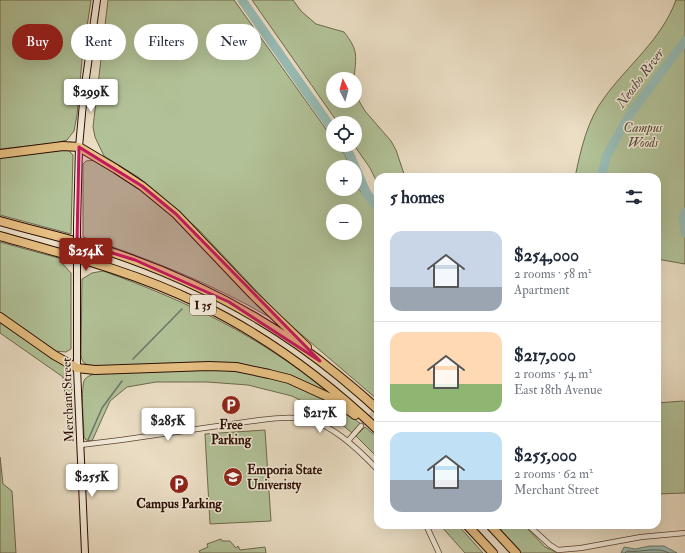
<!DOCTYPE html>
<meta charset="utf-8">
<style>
:root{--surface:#fff;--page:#f2f2f3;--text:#1f2937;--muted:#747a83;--line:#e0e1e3;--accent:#8f2418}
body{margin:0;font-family:"IM FELL Double Pica",serif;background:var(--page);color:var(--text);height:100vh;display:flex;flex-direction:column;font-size:15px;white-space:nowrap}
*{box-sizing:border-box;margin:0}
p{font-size:13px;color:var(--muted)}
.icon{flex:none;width:22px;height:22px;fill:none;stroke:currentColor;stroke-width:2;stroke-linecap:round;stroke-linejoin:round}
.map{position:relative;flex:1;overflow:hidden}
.sheet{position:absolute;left:374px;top:173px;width:287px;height:356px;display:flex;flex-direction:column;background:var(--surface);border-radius:12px;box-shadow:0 4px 16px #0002}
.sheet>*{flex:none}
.banner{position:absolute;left:12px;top:24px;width:302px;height:36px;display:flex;gap:8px}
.needle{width:26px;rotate:354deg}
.fabs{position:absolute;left:326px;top:72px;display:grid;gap:8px}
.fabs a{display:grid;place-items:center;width:36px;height:36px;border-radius:50%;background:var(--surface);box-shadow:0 4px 16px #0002;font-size:20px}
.price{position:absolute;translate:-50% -34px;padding:0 9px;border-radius:4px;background:#fff;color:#222;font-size:13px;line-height:26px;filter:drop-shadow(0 1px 2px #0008)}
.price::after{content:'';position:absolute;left:50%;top:24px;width:12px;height:9px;margin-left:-6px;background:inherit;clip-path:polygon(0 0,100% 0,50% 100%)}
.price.active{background:var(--accent);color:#fff}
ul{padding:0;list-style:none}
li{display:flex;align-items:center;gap:12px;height:100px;padding:0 16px}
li+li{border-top:1px solid var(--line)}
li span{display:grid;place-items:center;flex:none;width:112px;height:80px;border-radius:12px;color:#555}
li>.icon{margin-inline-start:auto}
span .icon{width:48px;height:48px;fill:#fffc;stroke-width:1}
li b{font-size:17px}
h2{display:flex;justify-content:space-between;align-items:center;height:48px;padding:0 16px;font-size:17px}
.chip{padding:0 14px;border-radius:18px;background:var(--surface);box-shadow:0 4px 16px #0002;font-size:14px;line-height:36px}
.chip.active{background:var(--accent);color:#fff}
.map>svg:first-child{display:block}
</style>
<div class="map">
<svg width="685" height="553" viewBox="0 0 685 553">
<rect width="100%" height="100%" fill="#ebdec5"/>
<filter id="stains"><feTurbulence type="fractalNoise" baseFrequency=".005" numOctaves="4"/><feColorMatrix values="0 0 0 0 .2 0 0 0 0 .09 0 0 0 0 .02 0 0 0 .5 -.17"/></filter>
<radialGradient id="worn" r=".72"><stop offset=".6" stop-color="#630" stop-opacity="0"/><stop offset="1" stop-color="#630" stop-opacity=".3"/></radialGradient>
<!-- green -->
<path fill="#b2c298" stroke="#6e684c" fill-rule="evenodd" d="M 0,0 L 91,0 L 82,60 L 77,115 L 74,131 L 67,140 L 56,143 L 0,149 Z
M 108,0 L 234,0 L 333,139 L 333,145 L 337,145 L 345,155 L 350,167 L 333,167 L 333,189 L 355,189 L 355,180 L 358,188 L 378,213 L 378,372 L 376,374 L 378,375 L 378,400 L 288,323 L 267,302 L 199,230 L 160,195 L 138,177 L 104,156 L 95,137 L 93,127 ZM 333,211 L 355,211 L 355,233 L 333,233 Z
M 252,0 L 293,0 L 301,11 L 316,24 L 344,32 C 359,51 356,56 354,79 L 333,79 L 333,101 L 355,101 L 355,84 L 359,101 L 365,111 L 391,141 L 396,150 L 405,177 L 378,177 L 378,184 L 370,168 L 354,145 L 355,145 L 355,123 L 338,123 Z
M 676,0 L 685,0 L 685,264 L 657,259 L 657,177 L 575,177 C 581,149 587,121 604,98 C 628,65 662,39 676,0 Z
M 61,148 L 68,150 L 73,155 L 71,234 L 0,215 L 0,156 Z
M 95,160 L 125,177 L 169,212 L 271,315 L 269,317 C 211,283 147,258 83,237 L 83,164 L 86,161 Z
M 0,242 L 62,259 L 62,263 L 71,273 L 71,349 L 66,352 L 54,351 L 0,316 Z
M 103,271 C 187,301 260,336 329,393 L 268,371 L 96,367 C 88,365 82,365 81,355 L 82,279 L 92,273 Z
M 0,323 L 67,368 L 71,377 L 74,431 L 73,435 L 70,437 L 63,377 L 0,333 Z
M 212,369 C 231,371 251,372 270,377 C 303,386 333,403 361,424 L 352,433 L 333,417 L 292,396 L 248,385 L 207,382 L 156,382 L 127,387 L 110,401 L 92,441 L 86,440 L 84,437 C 84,426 80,386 85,379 C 89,375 94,374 100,373 Z
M 683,401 L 685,402 L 685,493 L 657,494 L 657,403 Z
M 365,427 L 378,438 L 378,458 L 356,436 Z
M 265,430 L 271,521 L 210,524 L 205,434 Z
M 0,457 L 3,484 L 12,491 L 16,553 L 0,553 Z
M 440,525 L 458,525 L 483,553 L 465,553 Z
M 495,525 L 524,525 L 545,547 L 558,553 L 521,553 Z
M 221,539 L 222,541 L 230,541 L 236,548 L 238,546 L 240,550 L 265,547 L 266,553 L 200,553 L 199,551 L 208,547 L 207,544 Z"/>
<!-- water -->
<path fill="#98bcb5" stroke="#6c766d" d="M 650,546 L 664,546 L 677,553 L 621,553 L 624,547 L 635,549 Z"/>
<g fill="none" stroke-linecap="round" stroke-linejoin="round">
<!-- shore -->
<path stroke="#62655a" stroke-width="1" d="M 625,553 L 627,551 C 641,553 657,546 669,553"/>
<!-- stream -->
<path stroke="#6c766d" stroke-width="1.5" d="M 133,359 L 182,309
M 88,440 L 102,408 L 122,381"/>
<!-- river -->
<path stroke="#98bcb5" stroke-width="9" d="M 242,0 L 333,130
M 344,145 L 350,155 L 366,192 L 378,208
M 601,177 L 607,155 L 630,114 L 685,41
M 685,212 L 683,218 L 685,233"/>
<!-- minor-tunnel -->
<path stroke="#cebfa7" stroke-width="4.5" stroke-dasharray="4.5 2" stroke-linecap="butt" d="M 361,426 L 378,408"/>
<defs>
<path id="minor" d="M 348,441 L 361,426
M 80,445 L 121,440 L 260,420 C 277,418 295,416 312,421 C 335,427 362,453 378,470
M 426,525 L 439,553
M 528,525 L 550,545 L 558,550 L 581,548 L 641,537 L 685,533"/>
<path id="secondary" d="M 77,225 L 79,147 L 84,92 L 97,0
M 77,319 L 77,368 L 85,553"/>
<path id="motorway" d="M 0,154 L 63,146 L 79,147 L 116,169 L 142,186 L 176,214 L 253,295 L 307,347
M 0,221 C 35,231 71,239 105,250 C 190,278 270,319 339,376 C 352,387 366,398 378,410
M 0,236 C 67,255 135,272 198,303 C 265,335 324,379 378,430
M 0,317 L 54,355 L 77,368 L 95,370 L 209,366 L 236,367 L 269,374 L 289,379 L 335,400 L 355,415
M 467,525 L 493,553
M 490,525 L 516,553"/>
</defs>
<!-- minor casing -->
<use href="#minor" stroke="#5b4231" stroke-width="6"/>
<!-- secondary casing -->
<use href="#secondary" stroke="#2b0e00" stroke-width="8"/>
<!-- motorway casing -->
<use href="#motorway" stroke="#2b0e00" stroke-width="10"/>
<!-- minor -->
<use href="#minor" stroke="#f2ead9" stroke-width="4.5"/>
<!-- secondary -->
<use href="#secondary" stroke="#f2ead9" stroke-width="6"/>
<!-- motorway -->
<use href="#motorway" stroke="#e6bf82" stroke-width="8"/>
<defs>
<path id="secondary-bridge" d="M 77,225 L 77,319"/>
</defs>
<!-- secondary-bridge casing -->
<use href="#secondary-bridge" stroke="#2b0e00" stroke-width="8" stroke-linecap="butt"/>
<!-- secondary-bridge -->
<use href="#secondary-bridge" stroke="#f2ead9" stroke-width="6"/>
</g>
<!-- marked area -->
<path fill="#c2185b" fill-opacity="0.2" stroke="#c2185b" stroke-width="3" stroke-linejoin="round" d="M 79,147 L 142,186 L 176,214 L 320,361 L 229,302 L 135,260 L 77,242 Z"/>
<!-- icons -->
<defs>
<symbol id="parking-disc" viewBox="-11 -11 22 22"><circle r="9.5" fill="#8f2418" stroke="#f2ead9"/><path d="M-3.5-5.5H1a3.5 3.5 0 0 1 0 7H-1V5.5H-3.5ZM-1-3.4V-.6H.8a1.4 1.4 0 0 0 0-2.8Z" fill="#fff"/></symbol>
<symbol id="university-disc" viewBox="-11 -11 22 22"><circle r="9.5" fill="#8f2418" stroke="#f2ead9"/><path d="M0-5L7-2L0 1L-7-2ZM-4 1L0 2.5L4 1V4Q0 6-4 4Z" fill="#fff"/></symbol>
</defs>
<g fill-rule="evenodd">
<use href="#parking-disc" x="220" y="394" width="22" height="22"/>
<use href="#university-disc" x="222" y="466" width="22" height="22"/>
<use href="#parking-disc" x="168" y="473" width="22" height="22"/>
</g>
<g text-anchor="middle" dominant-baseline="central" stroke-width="3" stroke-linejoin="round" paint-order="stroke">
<!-- shield labels -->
<rect fill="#f2ead9" stroke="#675041" stroke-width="1" x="190" y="295" width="26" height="20" rx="3"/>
<g font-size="12" font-weight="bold" fill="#2b0e00">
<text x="203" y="305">I 35</text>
</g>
<!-- park labels -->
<g font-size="13" font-style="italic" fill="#5a4d35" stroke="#f2ead9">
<text x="643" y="128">Campus<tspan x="643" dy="15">Woods</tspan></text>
</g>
<!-- street labels -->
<g font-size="13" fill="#2b0e00" stroke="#f2ead9">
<text transform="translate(68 400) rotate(-92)">Merchant Street</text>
</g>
<!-- poi labels -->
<g font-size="13" font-weight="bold" fill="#2b0e00" stroke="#f2ead9">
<text x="231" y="425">Free<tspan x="231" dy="15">Parking</tspan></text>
<text x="247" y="470" text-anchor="start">Emporia State<tspan x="247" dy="15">Univeristy</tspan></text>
<text x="179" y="504">Campus Parking</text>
</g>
<!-- water labels -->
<g font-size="14" font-style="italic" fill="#514b3f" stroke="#f2ead9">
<text transform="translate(640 78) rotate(-53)">Neosho River</text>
</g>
</g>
<rect width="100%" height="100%" filter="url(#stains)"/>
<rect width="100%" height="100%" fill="url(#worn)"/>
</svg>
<div class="fabs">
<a><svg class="needle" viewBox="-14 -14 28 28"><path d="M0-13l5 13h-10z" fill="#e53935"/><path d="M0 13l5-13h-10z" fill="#747a83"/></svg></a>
<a><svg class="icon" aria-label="locate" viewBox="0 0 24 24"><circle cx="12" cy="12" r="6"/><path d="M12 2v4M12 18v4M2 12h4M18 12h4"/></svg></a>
<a>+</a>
<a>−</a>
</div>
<b class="price" style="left:91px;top:113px">$299K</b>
<b class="price active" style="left:86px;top:272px">$254K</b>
<b class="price" style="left:320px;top:434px">$217K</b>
<b class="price" style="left:168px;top:442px">$285K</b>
<b class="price" style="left:92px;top:498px">$255K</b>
<div class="banner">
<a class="chip active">Buy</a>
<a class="chip">Rent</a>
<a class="chip">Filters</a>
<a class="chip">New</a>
</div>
<section class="sheet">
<h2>5 homes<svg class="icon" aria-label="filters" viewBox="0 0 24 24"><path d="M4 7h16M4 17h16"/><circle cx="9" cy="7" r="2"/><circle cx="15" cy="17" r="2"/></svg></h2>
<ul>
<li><span style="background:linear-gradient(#c9d6e8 70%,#9aa5b1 0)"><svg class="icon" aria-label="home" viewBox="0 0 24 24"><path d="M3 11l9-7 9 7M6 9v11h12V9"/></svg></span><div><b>$254,000</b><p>2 rooms · 58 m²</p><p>Apartment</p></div></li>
<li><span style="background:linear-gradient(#ffd9b3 65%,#8fb573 0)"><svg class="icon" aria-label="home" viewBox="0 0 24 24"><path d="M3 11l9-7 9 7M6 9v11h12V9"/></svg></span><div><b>$217,000</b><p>2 rooms · 54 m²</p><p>East 18th Avenue</p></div></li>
<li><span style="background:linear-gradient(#bfe0f5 60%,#9aa5b1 0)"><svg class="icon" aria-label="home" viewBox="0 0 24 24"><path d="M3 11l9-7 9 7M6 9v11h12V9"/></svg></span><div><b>$255,000</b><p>2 rooms · 62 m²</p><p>Merchant Street</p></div></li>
</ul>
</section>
</div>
